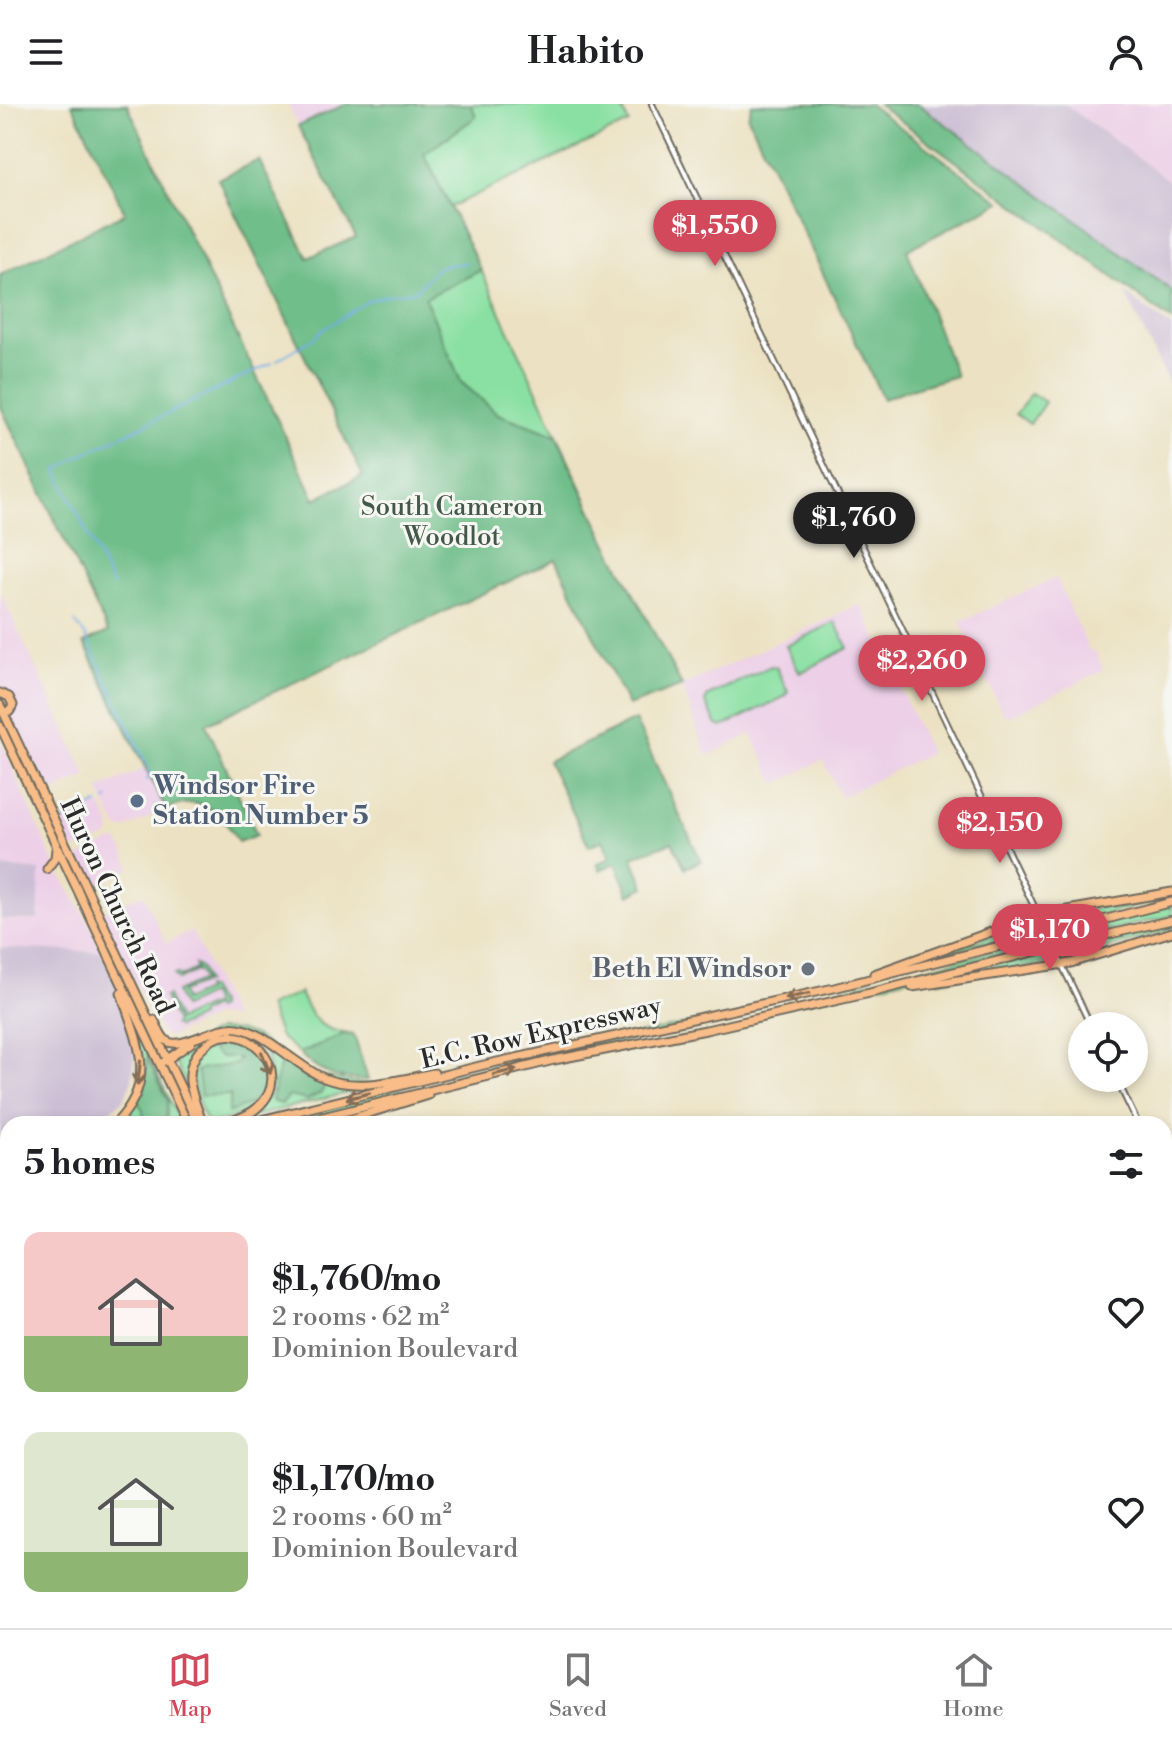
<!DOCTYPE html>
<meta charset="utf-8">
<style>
:root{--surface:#fff;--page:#f6f6f6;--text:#202124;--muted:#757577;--line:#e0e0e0;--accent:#d1495b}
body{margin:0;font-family:"Libre Bodoni",serif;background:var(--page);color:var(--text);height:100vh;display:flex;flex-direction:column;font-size:30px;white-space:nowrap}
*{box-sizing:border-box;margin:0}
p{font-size:26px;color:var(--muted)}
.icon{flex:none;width:44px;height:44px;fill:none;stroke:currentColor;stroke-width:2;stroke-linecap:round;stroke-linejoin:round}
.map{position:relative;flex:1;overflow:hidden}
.panel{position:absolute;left:0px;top:1012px;width:1172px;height:512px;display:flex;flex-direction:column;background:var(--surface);border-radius:24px 24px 0 0;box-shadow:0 4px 12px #0003}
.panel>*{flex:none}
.tools{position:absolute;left:1068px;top:908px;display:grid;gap:16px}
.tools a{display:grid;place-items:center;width:80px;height:80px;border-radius:50%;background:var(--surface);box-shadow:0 4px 12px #0003;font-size:40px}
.price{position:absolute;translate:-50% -68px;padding:0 18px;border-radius:28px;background:var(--accent);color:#fff;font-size:26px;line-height:52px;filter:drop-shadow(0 2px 4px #0008)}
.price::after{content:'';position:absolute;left:50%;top:48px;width:24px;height:18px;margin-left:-12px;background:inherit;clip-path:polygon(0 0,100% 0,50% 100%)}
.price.on{background:#222;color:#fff}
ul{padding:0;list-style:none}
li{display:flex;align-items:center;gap:24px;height:200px;padding:0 24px}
li span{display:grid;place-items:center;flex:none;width:224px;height:160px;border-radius:16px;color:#555}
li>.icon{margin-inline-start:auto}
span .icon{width:96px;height:96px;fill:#fffc;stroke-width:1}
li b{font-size:34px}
h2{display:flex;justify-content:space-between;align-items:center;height:96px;padding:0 24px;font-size:34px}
header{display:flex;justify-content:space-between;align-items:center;height:104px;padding:0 24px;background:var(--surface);font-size:36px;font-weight:800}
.menu{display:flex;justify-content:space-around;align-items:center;height:112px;border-top:2px solid var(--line);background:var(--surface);font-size:22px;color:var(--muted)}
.menu a{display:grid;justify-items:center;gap:4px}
.menu .on{color:var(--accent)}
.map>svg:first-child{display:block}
</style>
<header><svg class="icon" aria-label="menu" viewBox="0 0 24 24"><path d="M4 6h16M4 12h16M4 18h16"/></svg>Habito<svg class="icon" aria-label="person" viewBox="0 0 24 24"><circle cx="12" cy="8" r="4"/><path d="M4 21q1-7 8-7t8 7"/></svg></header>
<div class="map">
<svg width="1172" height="1524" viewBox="0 0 1172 1524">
<rect width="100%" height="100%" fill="#f6f6f2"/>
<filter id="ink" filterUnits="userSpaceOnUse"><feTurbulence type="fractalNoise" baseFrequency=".0125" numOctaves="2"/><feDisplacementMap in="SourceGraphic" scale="16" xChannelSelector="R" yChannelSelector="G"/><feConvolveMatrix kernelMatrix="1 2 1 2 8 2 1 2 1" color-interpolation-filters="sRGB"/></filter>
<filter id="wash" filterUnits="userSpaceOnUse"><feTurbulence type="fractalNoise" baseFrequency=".006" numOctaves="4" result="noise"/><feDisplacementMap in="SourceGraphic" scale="32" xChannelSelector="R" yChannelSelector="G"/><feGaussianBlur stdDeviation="1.8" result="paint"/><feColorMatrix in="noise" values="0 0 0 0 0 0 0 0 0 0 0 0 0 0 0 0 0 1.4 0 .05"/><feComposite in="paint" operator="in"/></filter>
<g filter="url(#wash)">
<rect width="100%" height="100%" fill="#ece2c3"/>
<!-- built -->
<path fill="#edd0e8" d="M 288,0 L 346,0 L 298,22 Z
M 1065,0 L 1172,0 L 1172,79 Z
M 1056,474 L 1090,548 L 1094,545 L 1103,564 L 1102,567 L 1010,612 L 1006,611 L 1003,610 L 960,518 Z
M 0,488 L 87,672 L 47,691 L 36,667 L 30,659 L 0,595 Z
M 861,500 L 930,649 L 841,693 L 823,656 L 776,680 L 751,630 L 707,652 L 682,582 Z
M 0,636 L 55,761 L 88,818 L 102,848 L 1,844 L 0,815 L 38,816 L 39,767 L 0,763 Z
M 145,664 L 166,706 L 124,725 L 120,725 L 116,721 L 98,686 Z
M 101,700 L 111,723 L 111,729 L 108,733 L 73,746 L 70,744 L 58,719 Z
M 111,737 L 116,737 L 119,738 L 131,764 L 90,785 L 77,759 L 77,754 Z
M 143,790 L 166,839 L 192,827 L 233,914 L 215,912 L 169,933 L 162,929 L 123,856 L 100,809 Z
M 1172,1165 L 1172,1212 L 1164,1195 L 1164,1169 Z
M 1172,1232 L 1172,1316 L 1164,1323 L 1164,1239 Z"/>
<!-- industrial -->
<path fill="#ccbed4" d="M 918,0 L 1065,0 L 1172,79 L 1172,187 Z
M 1125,189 L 1172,224 L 1172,286 Z
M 0,763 L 40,767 L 38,816 L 0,815 Z
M 0,842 L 1,844 L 102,848 L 123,894 L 130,917 L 135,952 L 132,976 L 124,995 L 95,1020 L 8,1020 L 8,1041 L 0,1041 Z"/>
<!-- green -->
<path fill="#8ae0a3" stroke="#5a8667" stroke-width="2" d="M 471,0 L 620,0 L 629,19 L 450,103 L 424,50 L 476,13 Z
M 481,166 L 604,433 L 365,544 L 299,402 L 498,310 L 461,278 L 424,194 Z
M 1031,289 L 1045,298 L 1030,320 L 1016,310 Z
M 835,518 L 848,544 L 800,569 L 786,542 Z
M 771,562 L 776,563 L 788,588 L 786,592 L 722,623 L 717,621 L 705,597 L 708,592 Z
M 1172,790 L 1172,793 L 1055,823 L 1050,813 Z
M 1172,801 L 1172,812 L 1064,836 L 1062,831 Z
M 1031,818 L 1033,818 L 1037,827 L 924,856 Z
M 1172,821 L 1172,825 L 1070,855 L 1065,844 Z
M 1038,837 L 1040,842 L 860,886 L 857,883 L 859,880 Z
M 1047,848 L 1051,859 L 937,877 L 937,875 Z
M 195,861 L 201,864 L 206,878 L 181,888 L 184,897 L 206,887 L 205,884 L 209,884 L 218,899 L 218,904 L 215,906 L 213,903 L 200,910 L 200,913 L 177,923 L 174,921 L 176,918 L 164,893 L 167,892 L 178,916 L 214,900 L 210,890 L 183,903 L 176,888 L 203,876 L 198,866 L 178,876 L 174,871 L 178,870 L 180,873 L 196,865 Z
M 852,882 L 853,887 L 765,906 Z
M 300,889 C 313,919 322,926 354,931 L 343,975 L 304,948 L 307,958 L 300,949 L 280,933 L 268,902 Z
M 700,918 L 701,921 L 592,945 L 589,941 L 626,932 Z
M 218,926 L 240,927 L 253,931 L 313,971 L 377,982 L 249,1013 L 271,989 C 270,977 270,962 266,951 C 255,919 194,926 187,962 C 186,970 187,979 189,987 L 173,955 L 204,933 Z
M 137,927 L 181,1020 L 117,1020 L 139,983 Z
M 224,934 C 230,934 236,934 242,936 C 261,943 273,968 265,988 C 256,1007 226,1018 207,1020 C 194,986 177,951 224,934 Z
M 582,941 L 584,944 L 582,947 L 453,976 L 453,971 Z
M 400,984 L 402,989 C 354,1002 304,1020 255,1020 Z
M 0,1115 L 8,1118 L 8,1191 L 0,1190 Z
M 346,1516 L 376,1516 L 383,1524 L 334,1524 L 342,1522 Z"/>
<!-- forest -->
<path fill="#6fbe89" stroke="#4d745a" stroke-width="2" d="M 72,0 L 127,0 L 315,395 L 363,372 L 218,75 L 259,56 L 308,154 L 356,133 L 298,22 L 346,0 L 471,0 L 476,13 L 424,50 L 481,166 L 425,194 L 461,278 L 498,310 L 556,331 L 604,433 L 682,582 L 628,602 L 556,455 L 206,620 L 257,731 L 238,738 C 223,709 200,688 166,706 L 84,539 L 108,528 L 0,301 L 0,171 L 125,109 Z
M 752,0 L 869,0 L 1001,98 L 907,146 L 956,272 L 906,286 L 883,295 L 748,13 Z
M 878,0 L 918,0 L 1172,187 L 1172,217 Z
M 635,616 L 701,757 L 685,764 L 672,738 L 632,753 L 645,783 L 629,791 L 616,759 L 600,766 L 597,760 L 610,754 L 603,736 L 589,742 L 548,657 Z
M 344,930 L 354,931 L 368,976 C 341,975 318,971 300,949 Z
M 216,939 L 239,940 L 248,946 L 252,944 L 262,953 L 265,971 L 262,988 L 251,1000 L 228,1009 L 231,991 L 201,992 L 197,966 L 236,960 L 239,954 L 220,953 L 209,944 Z
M 147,953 L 168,996 L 166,1020 L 135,1020 L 143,1014 L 143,1006 L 136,995 L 144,988 Z
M 282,959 L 326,979 L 321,989 L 307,996 L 289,992 L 282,1000 L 272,997 L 278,967 Z
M 0,1260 L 8,1260 L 8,1516 L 347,1516 C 339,1524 334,1524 323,1522 L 322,1524 L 0,1524 Z
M 476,1516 L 521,1516 L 525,1524 L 489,1524 L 477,1518 Z"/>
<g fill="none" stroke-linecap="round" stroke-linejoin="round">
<!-- stream -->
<path stroke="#73aee4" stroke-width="2" d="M 277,256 L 314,234 L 321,227 L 367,197 L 387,191 L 415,187 L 437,164 L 446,161 L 467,159
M 113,482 L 57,367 L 78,353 L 272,259
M 75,518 L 85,531 L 150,667 L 150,673 L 146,676
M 106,697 L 109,695
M 63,717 L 98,700
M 1164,1325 L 1172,1318
M 795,1524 L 810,1516"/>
</g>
</g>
<g filter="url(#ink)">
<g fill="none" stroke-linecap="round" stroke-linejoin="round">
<defs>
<path id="minor" d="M 652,0 L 1091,922
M 1116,974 L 1138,1020
M 1164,1074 L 1172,1091
M 1164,1234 L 1172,1227
M 1164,1501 L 1172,1497
M 930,1516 L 933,1524
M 936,1516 L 940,1524
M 619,1524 L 636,1516
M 1116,1524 L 1133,1516"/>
<path id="major" d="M 432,1516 L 441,1524
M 448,1516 L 453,1524"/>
<path id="highway" d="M 0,589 L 9,593 L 13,601 L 10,607 L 2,608
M 0,601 L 198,1020
M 0,622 L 188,1020
M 47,765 L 55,754 L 56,745
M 1061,827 L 1172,798
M 1066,840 L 1172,816
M 874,870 L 1038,811 L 1172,788
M 912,883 L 1071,859 L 1172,828
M 154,916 C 158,923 161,933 167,937 C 181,947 216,920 238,924 C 258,927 276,943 292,954 C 302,961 312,969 324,974 C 358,988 400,975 434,969
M 165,957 L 191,939
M 115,1020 C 159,976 137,938 121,889
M 203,1020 C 198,1006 192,993 190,978 C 189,965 193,953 202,944 C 240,905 300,967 257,1004 C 248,1012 235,1016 223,1020
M 245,1020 L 488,960 L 834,884 L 1035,833
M 294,1020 L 554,956 L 706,926 L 870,889 L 1041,846
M 334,1020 L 428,991
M 0,1051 L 8,1051
M 0,1057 L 8,1057
M 0,1090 L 8,1088
M 0,1100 L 8,1104
M 0,1111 L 8,1115
M 382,1516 L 389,1524
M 402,1516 L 407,1524
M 414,1516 L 418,1524
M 427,1516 L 430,1524"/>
</defs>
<!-- minor casing -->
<use href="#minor" stroke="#6f6b60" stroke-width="8"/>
<!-- major casing -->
<use href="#major" stroke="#6f6b60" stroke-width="9"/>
<!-- highway casing -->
<use href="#highway" stroke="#6f6b60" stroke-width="11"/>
<!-- minor -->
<use href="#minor" stroke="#fff" stroke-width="4"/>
<!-- major -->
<use href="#major" stroke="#f8bd88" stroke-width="5"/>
<!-- highway -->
<use href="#highway" stroke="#f8bd88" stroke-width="7"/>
<defs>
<path id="highway-bridge" d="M 1035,833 L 1061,827
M 1041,846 L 1066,840"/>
</defs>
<!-- highway-bridge casing -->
<use href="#highway-bridge" stroke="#6f6b60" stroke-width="11" stroke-linecap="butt"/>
<!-- highway-bridge -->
<use href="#highway-bridge" stroke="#f8bd88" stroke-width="7"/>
</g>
<!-- one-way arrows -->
<defs><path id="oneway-shaft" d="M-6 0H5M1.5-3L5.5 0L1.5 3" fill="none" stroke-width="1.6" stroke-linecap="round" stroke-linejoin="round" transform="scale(2)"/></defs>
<g stroke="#876d55">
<use href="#oneway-shaft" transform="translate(797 892) rotate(168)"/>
<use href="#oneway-shaft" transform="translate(266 959) rotate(68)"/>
<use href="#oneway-shaft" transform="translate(505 968) rotate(-13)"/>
<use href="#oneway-shaft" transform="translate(139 969) rotate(97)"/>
<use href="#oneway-shaft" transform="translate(358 992) rotate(166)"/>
</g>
</g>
<!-- markers -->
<circle fill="#5c6f8a" stroke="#f6f6f2" stroke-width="3" cx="137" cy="697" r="8"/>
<circle fill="#6b7280" stroke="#f6f6f2" stroke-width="3" cx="808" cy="865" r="8"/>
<g text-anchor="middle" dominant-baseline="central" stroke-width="6" stroke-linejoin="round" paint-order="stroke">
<!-- park labels -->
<g font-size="26" fill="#435849" stroke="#f6f6f2">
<text x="452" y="403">South Cameron<tspan x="452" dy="30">Woodlot</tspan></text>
</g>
<!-- service labels -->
<g font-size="26" font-weight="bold" fill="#4e5e75" stroke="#f6f6f2" text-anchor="start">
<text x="153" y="682">Windsor Fire<tspan x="153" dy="30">Station Number 5</tspan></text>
</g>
<!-- street labels -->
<g font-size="26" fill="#2b2b2b" stroke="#f6f6f2">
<text transform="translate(117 802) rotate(65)">Huron Church Road</text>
<text transform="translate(541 929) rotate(-13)">E.C. Row Expressway</text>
</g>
<!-- worship labels -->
<g font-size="26" font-weight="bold" fill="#5b616d" stroke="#f6f6f2" text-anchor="end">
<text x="792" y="865">Beth El Windsor</text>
</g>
</g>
</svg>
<div class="tools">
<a><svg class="icon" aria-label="locate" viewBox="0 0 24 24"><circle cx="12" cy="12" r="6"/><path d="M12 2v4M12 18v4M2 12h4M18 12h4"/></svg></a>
</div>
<b class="price" style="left:715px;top:164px">$1,550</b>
<b class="price on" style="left:854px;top:456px">$1,760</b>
<b class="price" style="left:922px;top:599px">$2,260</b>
<b class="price" style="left:1000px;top:761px">$2,150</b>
<b class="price" style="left:1050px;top:868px">$1,170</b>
<section class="panel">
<h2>5 homes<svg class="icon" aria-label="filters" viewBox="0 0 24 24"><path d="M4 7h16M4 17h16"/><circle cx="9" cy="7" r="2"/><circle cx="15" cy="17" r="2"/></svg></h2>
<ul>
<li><span style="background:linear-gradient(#f6c9c9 65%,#8fb573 0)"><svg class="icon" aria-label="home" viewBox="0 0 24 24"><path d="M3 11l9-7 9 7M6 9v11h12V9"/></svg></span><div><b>$1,760/mo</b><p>2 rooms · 62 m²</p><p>Dominion Boulevard</p></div><svg class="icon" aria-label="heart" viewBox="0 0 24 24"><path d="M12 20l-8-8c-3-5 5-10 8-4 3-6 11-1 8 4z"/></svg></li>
<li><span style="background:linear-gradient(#dfe7d0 75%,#8fb573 0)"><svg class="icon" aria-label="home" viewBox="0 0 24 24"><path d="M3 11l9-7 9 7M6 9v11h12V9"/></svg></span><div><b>$1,170/mo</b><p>2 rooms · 60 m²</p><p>Dominion Boulevard</p></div><svg class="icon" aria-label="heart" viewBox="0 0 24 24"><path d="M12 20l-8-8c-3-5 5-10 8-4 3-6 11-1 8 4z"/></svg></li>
</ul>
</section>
</div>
<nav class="menu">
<a class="on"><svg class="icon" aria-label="map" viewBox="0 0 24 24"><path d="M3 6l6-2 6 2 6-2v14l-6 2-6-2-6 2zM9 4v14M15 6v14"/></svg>Map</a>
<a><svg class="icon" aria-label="saved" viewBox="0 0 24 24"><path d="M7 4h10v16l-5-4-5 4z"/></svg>Saved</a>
<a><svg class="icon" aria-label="home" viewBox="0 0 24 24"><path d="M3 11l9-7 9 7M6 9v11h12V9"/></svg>Home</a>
</nav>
